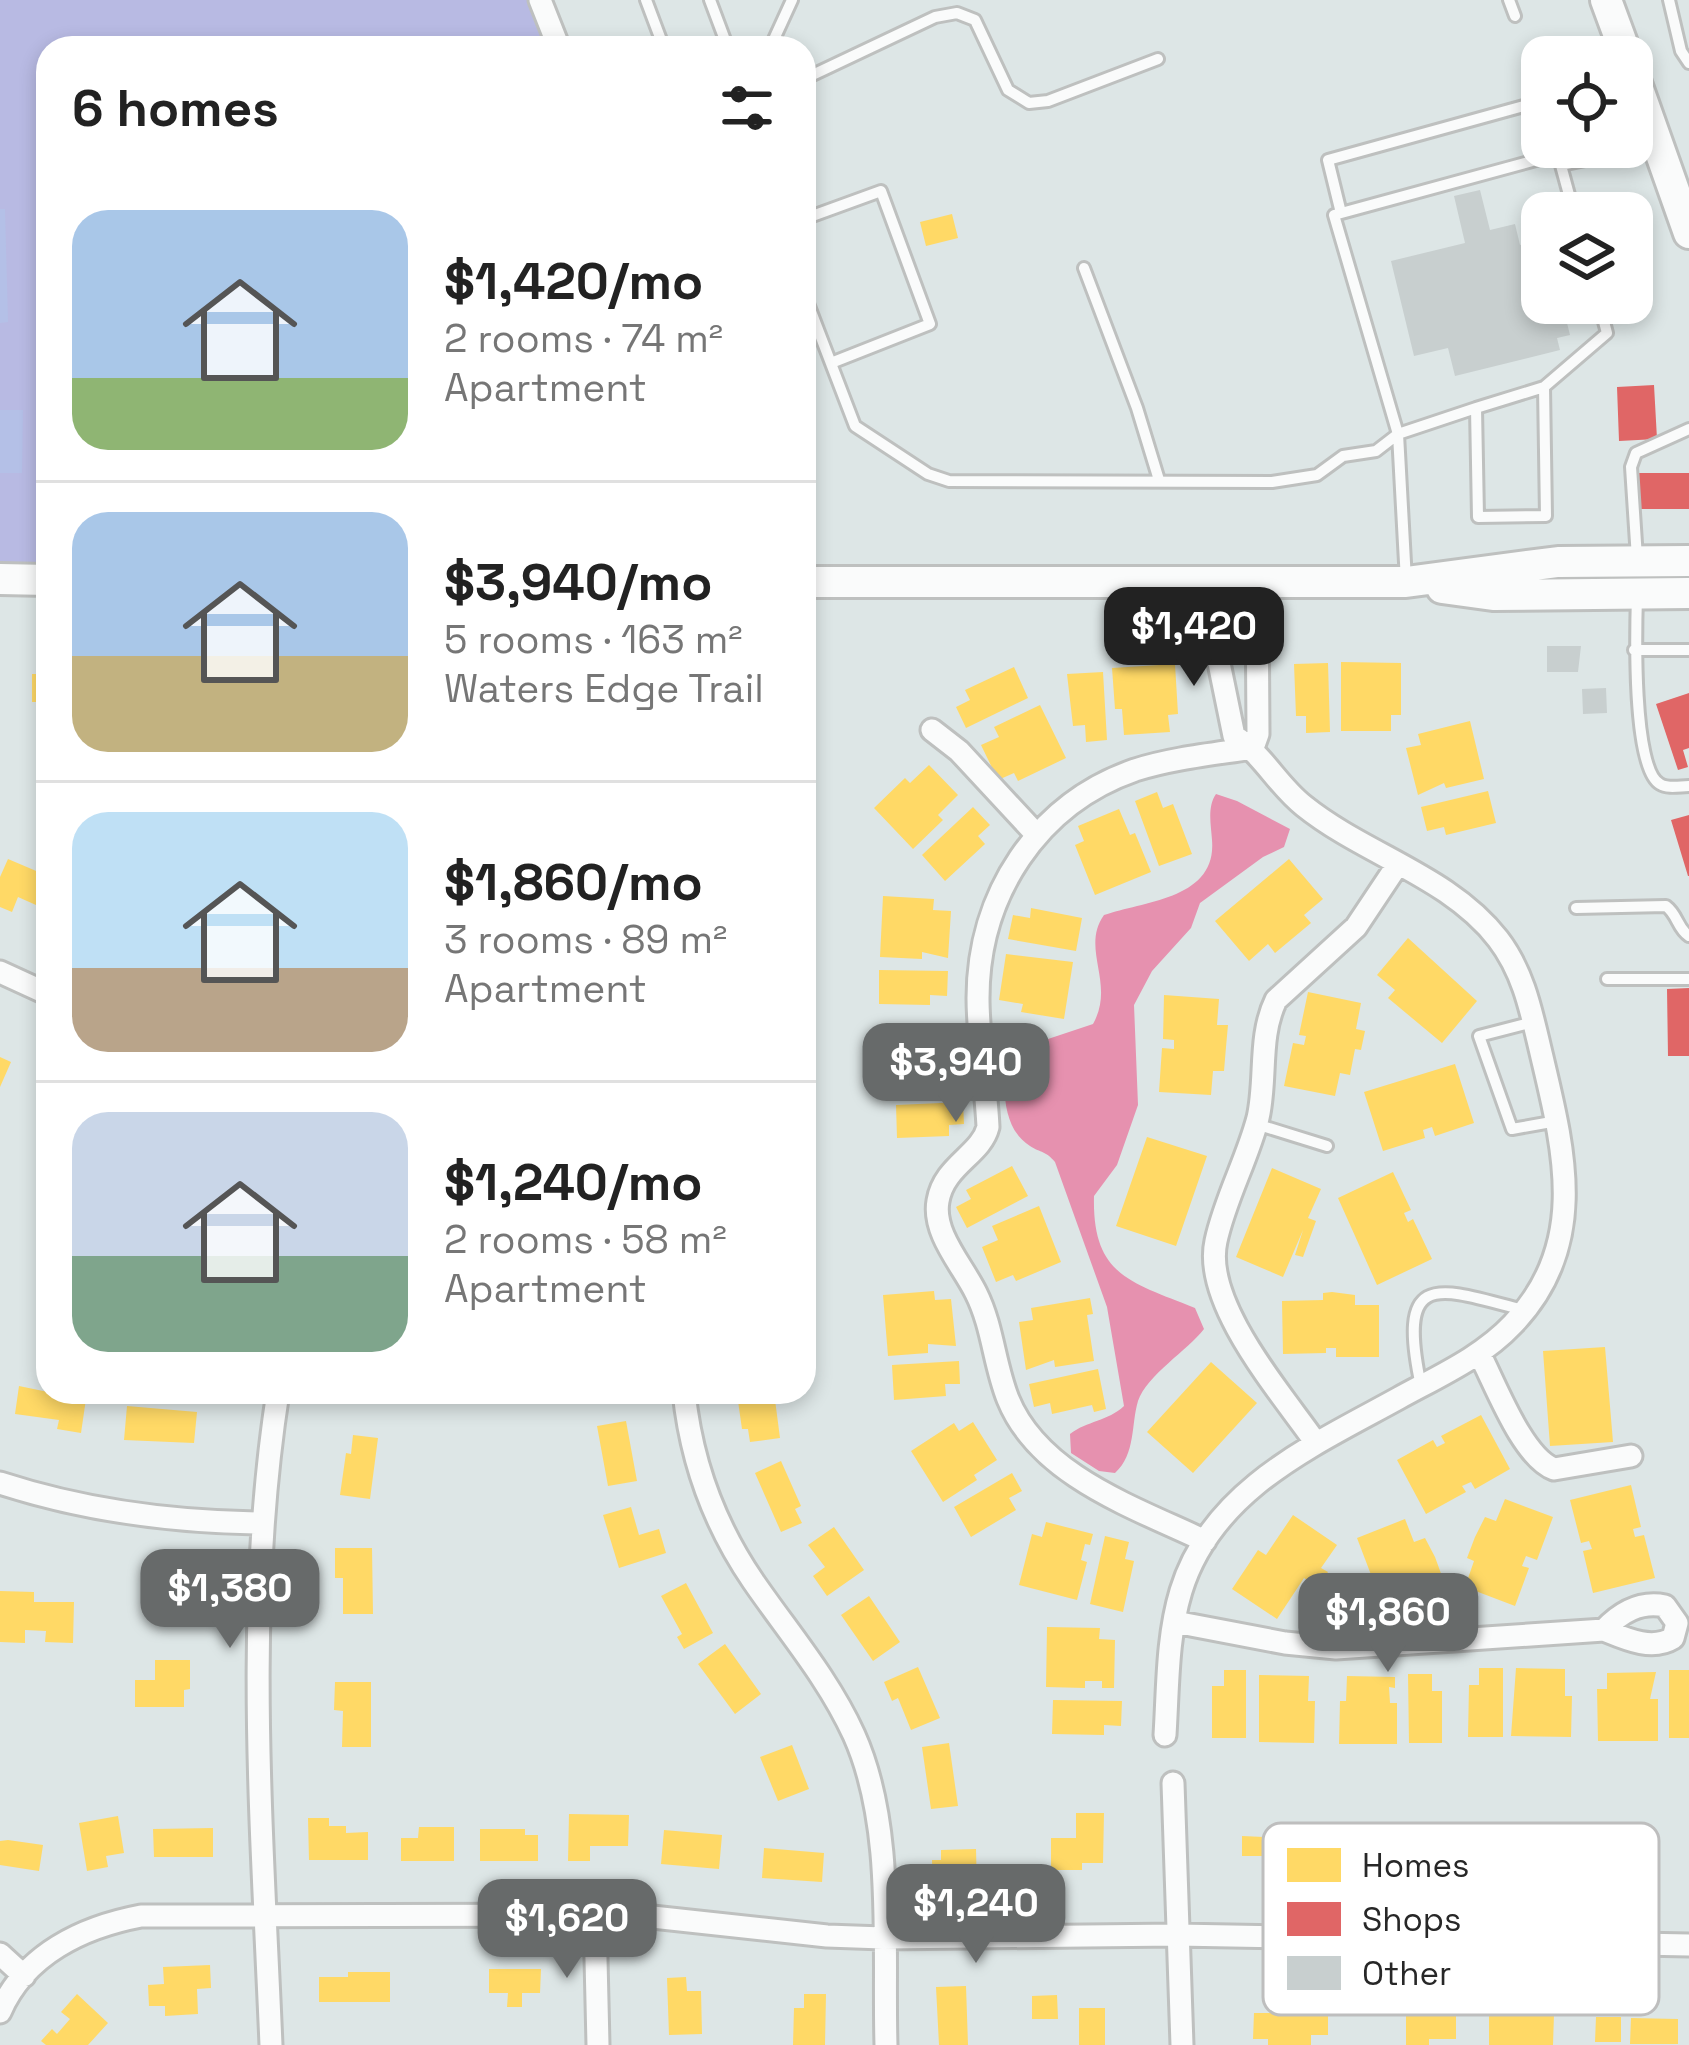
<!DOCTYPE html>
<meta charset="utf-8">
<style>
:root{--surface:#fff;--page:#f6f6f6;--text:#222;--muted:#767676;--line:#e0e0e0;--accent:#676a6a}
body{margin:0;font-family:"Space Grotesk",sans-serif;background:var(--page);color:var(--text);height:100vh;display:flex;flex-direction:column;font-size:45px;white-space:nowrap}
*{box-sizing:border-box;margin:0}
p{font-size:39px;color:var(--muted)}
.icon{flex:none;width:66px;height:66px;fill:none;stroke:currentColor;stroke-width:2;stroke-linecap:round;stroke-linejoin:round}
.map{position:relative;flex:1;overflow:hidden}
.side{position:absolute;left:36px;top:36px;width:780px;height:1368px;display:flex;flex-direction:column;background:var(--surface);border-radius:36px;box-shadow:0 6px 18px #0003}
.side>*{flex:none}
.fabs{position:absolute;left:1521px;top:36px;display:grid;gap:24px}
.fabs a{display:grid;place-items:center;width:132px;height:132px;border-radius:24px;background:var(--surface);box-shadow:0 6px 18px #0003;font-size:60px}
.price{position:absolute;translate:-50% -102px;padding:0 27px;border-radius:24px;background:var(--accent);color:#fff;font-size:39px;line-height:78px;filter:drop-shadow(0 3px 6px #0008)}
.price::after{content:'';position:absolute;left:50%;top:72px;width:36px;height:27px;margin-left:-18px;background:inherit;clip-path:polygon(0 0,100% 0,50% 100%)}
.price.on{background:#222;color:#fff}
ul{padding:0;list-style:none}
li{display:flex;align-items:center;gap:36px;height:300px;padding:0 36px}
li+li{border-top:3px solid var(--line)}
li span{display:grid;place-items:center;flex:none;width:336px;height:240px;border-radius:36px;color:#555}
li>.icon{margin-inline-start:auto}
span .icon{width:144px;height:144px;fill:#fffc;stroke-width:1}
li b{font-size:51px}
h2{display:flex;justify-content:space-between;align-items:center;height:144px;padding:0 36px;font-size:51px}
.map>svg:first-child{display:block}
</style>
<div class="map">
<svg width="1689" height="2045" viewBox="0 0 1689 2045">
<rect width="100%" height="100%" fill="#dde6e6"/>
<!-- green -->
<path fill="#b8bae3" d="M 0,0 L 540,0 L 559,48 L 48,48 L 48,580 L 0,579 Z"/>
<!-- pitch -->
<path fill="#b4c0e7" d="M 0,209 L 5,209 L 8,322 L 0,323 Z
M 0,410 L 23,410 L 22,473 L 0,473 Z"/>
<!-- water -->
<path fill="#e691af" d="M 1216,794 L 1237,801 L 1290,829 L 1284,847 L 1263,857 L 1200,903 L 1191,928 L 1152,971 L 1134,1005 L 1138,1105 L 1117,1165 L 1094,1196 C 1092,1276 1131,1282 1195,1308 L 1204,1329 C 1188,1350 1147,1375 1138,1401 C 1131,1424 1136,1454 1115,1473 L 1099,1471 L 1071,1453 L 1070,1434 C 1087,1421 1108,1421 1124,1406 L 1107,1307 L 1055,1162 C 1046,1151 1041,1153 1030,1146 C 998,1126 1002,1073 1011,1042 C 1022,1035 1030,1035 1042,1041 L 1093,1024 C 1116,983 1080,949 1104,915 C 1144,901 1217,899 1212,840 C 1211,825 1207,807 1216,794 Z"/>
<!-- homes -->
<path fill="#ffd966" d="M 952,214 L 958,238 L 926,246 L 920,222 Z
M 1341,662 L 1401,663 L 1401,715 L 1391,715 L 1391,731 L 1341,731 Z
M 1328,663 L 1330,732 L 1306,733 L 1306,716 L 1296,716 L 1294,664 Z
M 1175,664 L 1178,714 L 1168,715 L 1170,732 L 1124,735 L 1122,709 L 1115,709 L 1112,668 Z
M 1014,667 L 1028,698 L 966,728 L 956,707 L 970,700 L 965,690 Z
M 1103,672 L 1107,740 L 1086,742 L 1085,725 L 1073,726 L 1067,674 Z
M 32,674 L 48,674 L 48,702 L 32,702 Z
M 1040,705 L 1066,758 L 1018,781 L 1014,773 L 998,780 L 981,745 L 999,737 L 994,727 Z
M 1470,721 L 1484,779 L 1446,788 L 1444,783 L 1418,795 L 1406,748 L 1421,745 L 1418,734 Z
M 929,765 L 958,795 L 938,815 L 943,820 L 913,849 L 874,808 L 905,778 L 910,783 Z
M 1488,791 L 1496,823 L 1446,835 L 1444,827 L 1427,831 L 1421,807 Z
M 1157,792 L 1163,808 L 1173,804 L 1192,854 L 1159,866 L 1135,801 Z
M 973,807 L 990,825 L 978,836 L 985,844 L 945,881 L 922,855 Z
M 1119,809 L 1130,835 L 1135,833 L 1151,872 L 1095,895 L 1075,845 L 1084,841 L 1078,826 Z
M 8,859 L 48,876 L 36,905 L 18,897 L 12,912 L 0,907 L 0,877 Z
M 1289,859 L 1323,899 L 1304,915 L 1311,923 L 1275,953 L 1268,944 L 1249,961 L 1215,921 Z
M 883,896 L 934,899 L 933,910 L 951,911 L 948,958 L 922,952 L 922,959 L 880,957 Z
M 1031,908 L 1082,918 L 1076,951 L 1008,939 L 1013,915 L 1030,918 Z
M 1408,938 L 1477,1001 L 1442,1043 L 1388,998 L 1395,990 L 1377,975 Z
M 1006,954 L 1073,962 L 1064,1019 L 1021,1012 L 1023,1004 L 999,1000 Z
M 879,970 L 948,971 L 947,996 L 930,995 L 930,1005 L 879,1004 Z
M 1308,992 L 1361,1003 L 1356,1029 L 1365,1031 L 1361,1050 L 1355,1049 L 1350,1075 L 1340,1073 L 1335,1096 L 1284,1086 L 1293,1043 L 1304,1045 L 1306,1036 L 1299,1035 Z
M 1164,995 L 1219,999 L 1217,1025 L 1228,1025 L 1226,1047 L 1224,1071 L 1213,1071 L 1211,1095 L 1159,1092 L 1162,1048 L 1174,1049 L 1174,1040 L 1163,1039 Z
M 942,1031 L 942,1040 L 959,1040 L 961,1088 L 934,1084 L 934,1091 L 893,1092 L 891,1033 Z
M 0,1057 L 11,1062 L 0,1087 Z
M 1455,1064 L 1474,1123 L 1435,1136 L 1432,1127 L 1423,1130 L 1425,1138 L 1383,1151 L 1364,1092 Z
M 963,1102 L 964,1124 L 949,1125 L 949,1136 L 897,1138 L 896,1105 Z
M 1147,1137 L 1207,1156 L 1176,1246 L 1116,1226 Z
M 1012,1166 L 1028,1196 L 967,1228 L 956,1207 L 971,1199 L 966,1190 Z
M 1272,1168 L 1321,1189 L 1308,1218 L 1316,1221 L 1303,1257 L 1295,1255 L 1303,1230 L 1283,1277 L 1236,1257 Z
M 1393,1172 L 1411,1210 L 1404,1213 L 1408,1222 L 1413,1219 L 1432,1259 L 1377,1285 L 1338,1198 Z
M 1039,1206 L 1061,1262 L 1016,1281 L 1013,1275 L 996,1282 L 982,1247 L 998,1240 L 992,1226 Z
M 934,1291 L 935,1300 L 951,1299 L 956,1346 L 928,1344 L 928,1353 L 888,1356 L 883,1295 Z
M 1332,1292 L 1355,1295 L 1355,1305 L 1379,1305 L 1379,1357 L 1336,1357 L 1336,1348 L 1326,1348 L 1326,1353 L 1283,1354 L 1282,1301 L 1323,1300 L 1323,1293 Z
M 1090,1298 L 1093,1314 L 1087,1315 L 1094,1361 L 1055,1367 L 1054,1360 L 1026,1370 L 1019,1322 L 1033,1320 L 1031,1308 Z
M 1605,1347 L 1613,1442 L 1550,1446 L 1543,1351 Z
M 959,1361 L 960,1384 L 945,1384 L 946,1396 L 894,1400 L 892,1365 Z
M 1211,1362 L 1257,1403 L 1193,1473 L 1147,1432 Z
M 1098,1369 L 1106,1409 L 1094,1412 L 1092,1405 L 1052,1414 L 1050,1403 L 1034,1407 L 1029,1384 Z
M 19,1386 L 48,1392 L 87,1392 L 81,1433 L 57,1429 L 59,1420 L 15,1414 Z
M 360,1392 L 391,1392 L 390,1399 Z
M 576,1392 L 609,1392 L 609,1401 L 576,1402 Z
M 774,1392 L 780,1438 L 750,1442 L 748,1429 L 742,1429 L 737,1394 Z
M 127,1406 L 197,1412 L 194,1443 L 124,1440 Z
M 1481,1415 L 1510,1469 L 1475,1489 L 1471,1482 L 1462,1486 L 1466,1492 L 1426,1514 L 1397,1460 L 1433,1440 L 1437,1447 L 1445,1443 L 1441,1436 Z
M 626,1421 L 637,1481 L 608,1486 L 597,1426 Z
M 973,1422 L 997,1460 L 974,1475 L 977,1480 L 943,1502 L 911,1451 L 954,1423 L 959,1431 Z
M 353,1435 L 378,1438 L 370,1499 L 340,1495 L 346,1453 L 351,1454 Z
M 781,1461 L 801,1506 L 795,1509 L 802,1523 L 781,1532 L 755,1473 Z
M 1012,1473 L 1022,1491 L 1009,1498 L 1016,1510 L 971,1537 L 954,1507 Z
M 1631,1485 L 1641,1527 L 1633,1529 L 1635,1537 L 1644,1535 L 1655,1578 L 1593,1593 L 1583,1551 L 1592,1549 L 1589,1541 L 1581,1543 L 1570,1500 Z
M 1505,1499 L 1553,1517 L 1537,1560 L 1526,1556 L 1522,1566 L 1529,1568 L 1515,1606 L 1465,1587 L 1474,1561 L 1467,1558 L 1475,1537 L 1485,1517 L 1496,1521 Z
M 631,1507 L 639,1535 L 659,1529 L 666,1553 L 619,1568 L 603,1515 Z
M 1293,1515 L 1337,1545 L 1321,1568 L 1328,1572 L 1318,1588 L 1304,1578 L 1277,1619 L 1232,1589 L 1258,1550 L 1266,1555 Z
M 1405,1519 L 1414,1542 L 1425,1538 L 1435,1557 L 1443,1579 L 1435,1582 L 1445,1607 L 1395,1626 L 1380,1587 L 1386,1584 L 1383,1576 L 1373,1580 L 1357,1538 Z
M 1046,1522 L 1093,1534 L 1090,1545 L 1085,1544 L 1081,1560 L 1087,1562 L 1077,1600 L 1019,1585 L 1032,1534 L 1042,1537 Z
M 834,1527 L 864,1570 L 827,1596 L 813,1576 L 825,1567 L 808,1545 Z
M 1105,1536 L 1129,1542 L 1125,1559 L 1134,1561 L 1123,1612 L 1090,1604 Z
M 335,1548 L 372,1548 L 373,1614 L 343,1614 L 343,1578 L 335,1578 Z
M 686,1583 L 713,1633 L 684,1649 L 677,1637 L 682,1634 L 661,1596 Z
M 0,1591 L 34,1592 L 34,1602 L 74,1602 L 73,1643 L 45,1642 L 46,1631 L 25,1630 L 25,1643 L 0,1642 Z
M 869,1596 L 900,1642 L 873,1661 L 841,1615 Z
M 1047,1627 L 1100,1628 L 1099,1639 L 1115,1640 L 1114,1688 L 1102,1688 L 1102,1681 L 1085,1681 L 1085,1688 L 1046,1687 Z
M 725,1644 L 761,1694 L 735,1714 L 698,1664 Z
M 155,1660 L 190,1660 L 190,1689 L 184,1690 L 184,1707 L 135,1707 L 135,1680 L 155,1680 Z
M 918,1667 L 940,1718 L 911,1730 L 898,1698 L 892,1701 L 884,1682 Z
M 1479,1668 L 1503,1668 L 1503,1737 L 1468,1737 L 1469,1685 L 1479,1685 Z
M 1516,1668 L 1565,1669 L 1565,1696 L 1572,1696 L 1571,1737 L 1511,1736 Z
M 1224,1670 L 1246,1670 L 1246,1738 L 1212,1738 L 1212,1686 L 1224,1686 Z
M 1669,1670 L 1689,1670 L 1689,1738 L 1669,1738 Z
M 1656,1672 L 1650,1699 L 1658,1699 L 1658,1741 L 1598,1741 L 1597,1689 L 1607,1689 L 1607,1673 Z
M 1408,1674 L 1432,1674 L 1432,1691 L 1442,1691 L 1442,1743 L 1409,1743 Z
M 1259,1675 L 1309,1676 L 1308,1701 L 1315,1701 L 1314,1743 L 1259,1742 Z
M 1347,1676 L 1395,1677 L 1395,1688 L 1389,1687 L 1390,1703 L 1397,1703 L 1397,1744 L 1339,1744 L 1340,1701 L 1346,1701 Z
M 335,1682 L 371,1682 L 371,1747 L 342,1747 L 343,1711 L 334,1710 Z
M 1053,1700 L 1122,1701 L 1121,1726 L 1104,1725 L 1104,1735 L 1052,1734 Z
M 949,1743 L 958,1806 L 931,1809 L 922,1747 Z
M 792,1745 L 809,1789 L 778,1801 L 760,1757 Z
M 1076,1813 L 1104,1813 L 1103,1863 L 1082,1863 L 1082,1870 L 1051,1870 L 1051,1838 L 1076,1838 Z
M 569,1814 L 629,1815 L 628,1846 L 590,1846 L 590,1861 L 568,1861 Z
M 118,1816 L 124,1853 L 106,1856 L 108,1867 L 87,1871 L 79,1823 Z
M 308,1818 L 329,1818 L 329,1826 L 346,1826 L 346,1833 L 368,1832 L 368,1860 L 309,1860 Z
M 419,1827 L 454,1827 L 454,1861 L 401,1861 L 401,1838 L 418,1838 Z
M 213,1828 L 213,1857 L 154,1857 L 153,1829 Z
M 480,1829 L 525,1829 L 525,1835 L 538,1835 L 538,1861 L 480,1861 Z
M 664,1830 L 722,1835 L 719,1869 L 661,1864 Z
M 1242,1836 L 1264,1837 L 1263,1856 L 1242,1856 Z
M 8,1840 L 43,1845 L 39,1871 L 0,1865 L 0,1841 Z
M 764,1848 L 824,1853 L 822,1882 L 762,1878 Z
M 976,1849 L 977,1890 L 933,1891 L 932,1860 L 941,1860 L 941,1850 Z
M 210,1965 L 211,1988 L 197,1989 L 198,2014 L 165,2016 L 165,2006 L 149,2006 L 148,1985 L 164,1984 L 163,1967 Z
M 489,1969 L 541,1969 L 540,1993 L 522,1993 L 522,2007 L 507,2007 L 508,1993 L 489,1993 Z
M 348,1972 L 390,1972 L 390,2002 L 319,2002 L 319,1977 L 348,1977 Z
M 686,1977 L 687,1991 L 701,1991 L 702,2034 L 669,2035 L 667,1978 Z
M 966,1986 L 968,2045 L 939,2045 L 936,1987 Z
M 77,1994 L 108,2023 L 88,2045 L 46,2045 L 41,2041 L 52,2029 L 57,2034 L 70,2019 L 61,2012 Z
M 804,1994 L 826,1994 L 825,2045 L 793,2045 L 794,2008 L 804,2008 Z
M 1057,1995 L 1058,2019 L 1032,2019 L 1032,1996 Z
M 1079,2008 L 1105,2008 L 1105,2045 L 1079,2045 Z
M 1406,2011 L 1456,2012 L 1456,2039 L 1429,2039 L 1429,2045 L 1406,2045 Z
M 1254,2013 L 1328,2013 L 1328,2035 L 1311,2035 L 1311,2045 L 1268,2045 L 1268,2039 L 1253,2039 Z
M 1489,2013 L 1554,2014 L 1553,2045 L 1489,2045 Z
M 1596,2017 L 1621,2017 L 1621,2042 L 1595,2042 Z
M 1631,2018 L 1678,2019 L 1678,2044 L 1630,2044 Z"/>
<!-- shops -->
<path fill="#e06666" d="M 1654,385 L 1657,439 L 1619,441 L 1617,387 Z
M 1633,473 L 1689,473 L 1689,509 L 1633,509 Z
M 1689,693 L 1689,748 L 1683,750 L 1688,767 L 1678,770 L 1656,704 Z
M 1689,815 L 1689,876 L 1688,876 L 1671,820 Z
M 1689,988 L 1689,1056 L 1668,1056 L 1667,989 Z"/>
<!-- building -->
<path fill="#c8cfcf" d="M 1480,190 L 1490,230 L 1515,224 L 1520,245 L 1536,241 L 1542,267 L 1529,270 L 1535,294 L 1542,292 L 1542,303 L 1562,303 L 1570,335 L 1557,338 L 1560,350 L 1455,376 L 1448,348 L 1414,356 L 1391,261 L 1465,243 L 1454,196 Z
M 1547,646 L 1581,646 L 1578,672 L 1547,672 Z
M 1606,688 L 1607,713 L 1583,714 L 1582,689 Z"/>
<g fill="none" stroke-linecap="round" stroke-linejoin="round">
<defs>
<path id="lane" d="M 646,0 L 664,48
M 710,0 L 728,48
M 1509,0 L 1515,16
M 1669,0 L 1681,51 L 1689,63
M 770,48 L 792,0
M 804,79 L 935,17 L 957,13 L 975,20 L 1008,90 L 1029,103 L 1048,101 L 1158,59
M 1556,147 L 1574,213
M 1561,165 L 1615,154 L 1658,154
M 1341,213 L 1328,160 L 1542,101
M 804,219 L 881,191 L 930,324 L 831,363
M 1084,268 L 1137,408 L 1159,480
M 804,293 L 855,426 L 928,474 L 949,481 L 1272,482 L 1317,475 L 1343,456 L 1376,451 L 1398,434 L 1476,408
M 1544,387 L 1546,516 L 1478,517 L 1476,408 L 1544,387 L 1607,333 L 1599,303
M 1637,558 L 1631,467 L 1636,453 L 1689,429
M 1406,581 L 1398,434 L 1334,215 L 1558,154
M 1637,595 C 1636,627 1632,769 1660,784 C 1668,789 1680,786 1689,786
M 1634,650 L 1689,650
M 1576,908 L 1666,906 C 1678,915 1677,928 1689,936
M 1607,979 L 1689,979
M 1533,1022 L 1479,1036 L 1512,1129 L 1557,1121
M 1256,1124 L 1327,1146
M 1421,1386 C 1396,1269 1437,1287 1523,1310"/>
<path id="street" d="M 540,0 L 559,48
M 932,730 L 959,751 L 1036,834
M 1253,748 L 1258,734 L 1257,585
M 0,972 L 48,994
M 1479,1353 C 1495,1383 1522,1457 1554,1469 L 1631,1456
M 684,1392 C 691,1460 714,1524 753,1581 C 788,1632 828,1678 854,1735 C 895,1826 883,1947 886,2045
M 1316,1443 C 1282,1394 1202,1303 1216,1241 C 1225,1199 1247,1160 1258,1118 C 1267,1079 1258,1037 1276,1000 L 1356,927 L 1398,864
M 0,1483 C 86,1511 172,1522 262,1523
M 1205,1541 C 1136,1508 1039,1476 1008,1399 C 994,1364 993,1327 976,1293 C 963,1266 932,1233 938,1201 C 944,1165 981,1155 988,1127 C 986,1084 978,1039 978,998 C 978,895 1037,804 1135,770 C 1173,758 1214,754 1253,748
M 1175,1622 L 1285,1643 L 1336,1648 L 1604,1630 C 1626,1639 1652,1651 1673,1638 L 1677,1623 L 1665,1606 C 1640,1601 1621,1612 1604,1630
M 1165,1735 C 1168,1687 1167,1637 1181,1591 C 1212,1489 1314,1445 1399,1398 C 1439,1376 1482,1357 1513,1324 C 1589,1245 1564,1150 1542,1057 C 1532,1016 1525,974 1498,939 C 1449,876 1365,855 1304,806 C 1277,785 1263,754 1234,736 L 1203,585
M 1173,1783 L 1182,2045
M 595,1916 L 598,2045
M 0,1954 L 24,1976
M 0,2012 C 25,1954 83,1927 141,1916 L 634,1915 L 827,1936 L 883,1938 L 1177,1935 L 1689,1945
M 271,2045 C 262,1828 244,1608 278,1392"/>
<path id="secondary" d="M 1606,0 L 1627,57
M 1632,72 L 1689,233
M 0,579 L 48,580
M 804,582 L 1406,582 L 1558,562 L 1689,561
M 1442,588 L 1493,595 L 1689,593"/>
</defs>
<!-- lane casing -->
<use href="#lane" stroke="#bec0bf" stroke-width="16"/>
<!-- street casing -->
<use href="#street" stroke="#bec0bf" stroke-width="27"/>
<!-- secondary casing -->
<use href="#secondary" stroke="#bec0bf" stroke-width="36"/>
<!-- lane -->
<use href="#lane" stroke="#fafbfb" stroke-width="10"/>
<!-- street -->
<use href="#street" stroke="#fafbfb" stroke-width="21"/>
<!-- secondary -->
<use href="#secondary" stroke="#fafbfb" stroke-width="30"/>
</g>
<!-- legend -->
<rect x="1263" y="1823" width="396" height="192" rx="18" fill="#fff" stroke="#bebebe" stroke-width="3"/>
<rect x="1287" y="1848" width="54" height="34" fill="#ffd966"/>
<rect x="1287" y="1902" width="54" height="34" fill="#e06666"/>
<rect x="1287" y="1956" width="54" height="34" fill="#c8cfcf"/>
<g font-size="33" fill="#272727">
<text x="1362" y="1877">Homes</text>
<text x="1362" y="1931">Shops</text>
<text x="1362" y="1985">Other</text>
</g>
</svg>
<div class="fabs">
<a><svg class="icon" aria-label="locate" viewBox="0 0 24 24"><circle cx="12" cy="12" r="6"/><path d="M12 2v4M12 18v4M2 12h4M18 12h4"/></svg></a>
<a><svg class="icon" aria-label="layers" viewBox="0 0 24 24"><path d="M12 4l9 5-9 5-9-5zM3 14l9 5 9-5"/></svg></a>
</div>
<b class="price on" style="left:1194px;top:689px">$1,420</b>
<b class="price" style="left:956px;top:1125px">$3,940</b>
<b class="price" style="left:230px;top:1651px">$1,380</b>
<b class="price" style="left:1388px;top:1675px">$1,860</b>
<b class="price" style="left:976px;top:1966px">$1,240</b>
<b class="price" style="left:567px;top:1981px">$1,620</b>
<section class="side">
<h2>6 homes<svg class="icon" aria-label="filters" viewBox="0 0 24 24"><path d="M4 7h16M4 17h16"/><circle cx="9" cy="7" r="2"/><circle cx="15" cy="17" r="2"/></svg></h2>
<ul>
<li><span style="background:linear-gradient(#a9c7e8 70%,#8fb573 0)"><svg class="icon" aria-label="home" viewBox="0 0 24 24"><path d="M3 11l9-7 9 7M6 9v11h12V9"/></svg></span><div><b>$1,420/mo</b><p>2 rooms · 74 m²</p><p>Apartment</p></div></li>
<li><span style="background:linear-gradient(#a9c7e8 60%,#c2b280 0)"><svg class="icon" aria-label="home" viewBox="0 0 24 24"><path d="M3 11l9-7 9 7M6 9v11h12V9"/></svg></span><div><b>$3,940/mo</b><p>5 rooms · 163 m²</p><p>Waters Edge Trail</p></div></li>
<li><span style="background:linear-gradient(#bfe0f5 65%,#b9a48a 0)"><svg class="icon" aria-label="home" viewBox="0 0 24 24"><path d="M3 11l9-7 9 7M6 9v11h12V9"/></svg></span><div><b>$1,860/mo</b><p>3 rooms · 89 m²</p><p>Apartment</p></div></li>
<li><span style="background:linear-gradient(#c9d6e8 60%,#7fa58c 0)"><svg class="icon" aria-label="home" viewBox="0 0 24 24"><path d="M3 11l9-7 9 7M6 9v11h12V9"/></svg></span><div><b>$1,240/mo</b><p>2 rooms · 58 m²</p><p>Apartment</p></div></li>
</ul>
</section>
</div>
